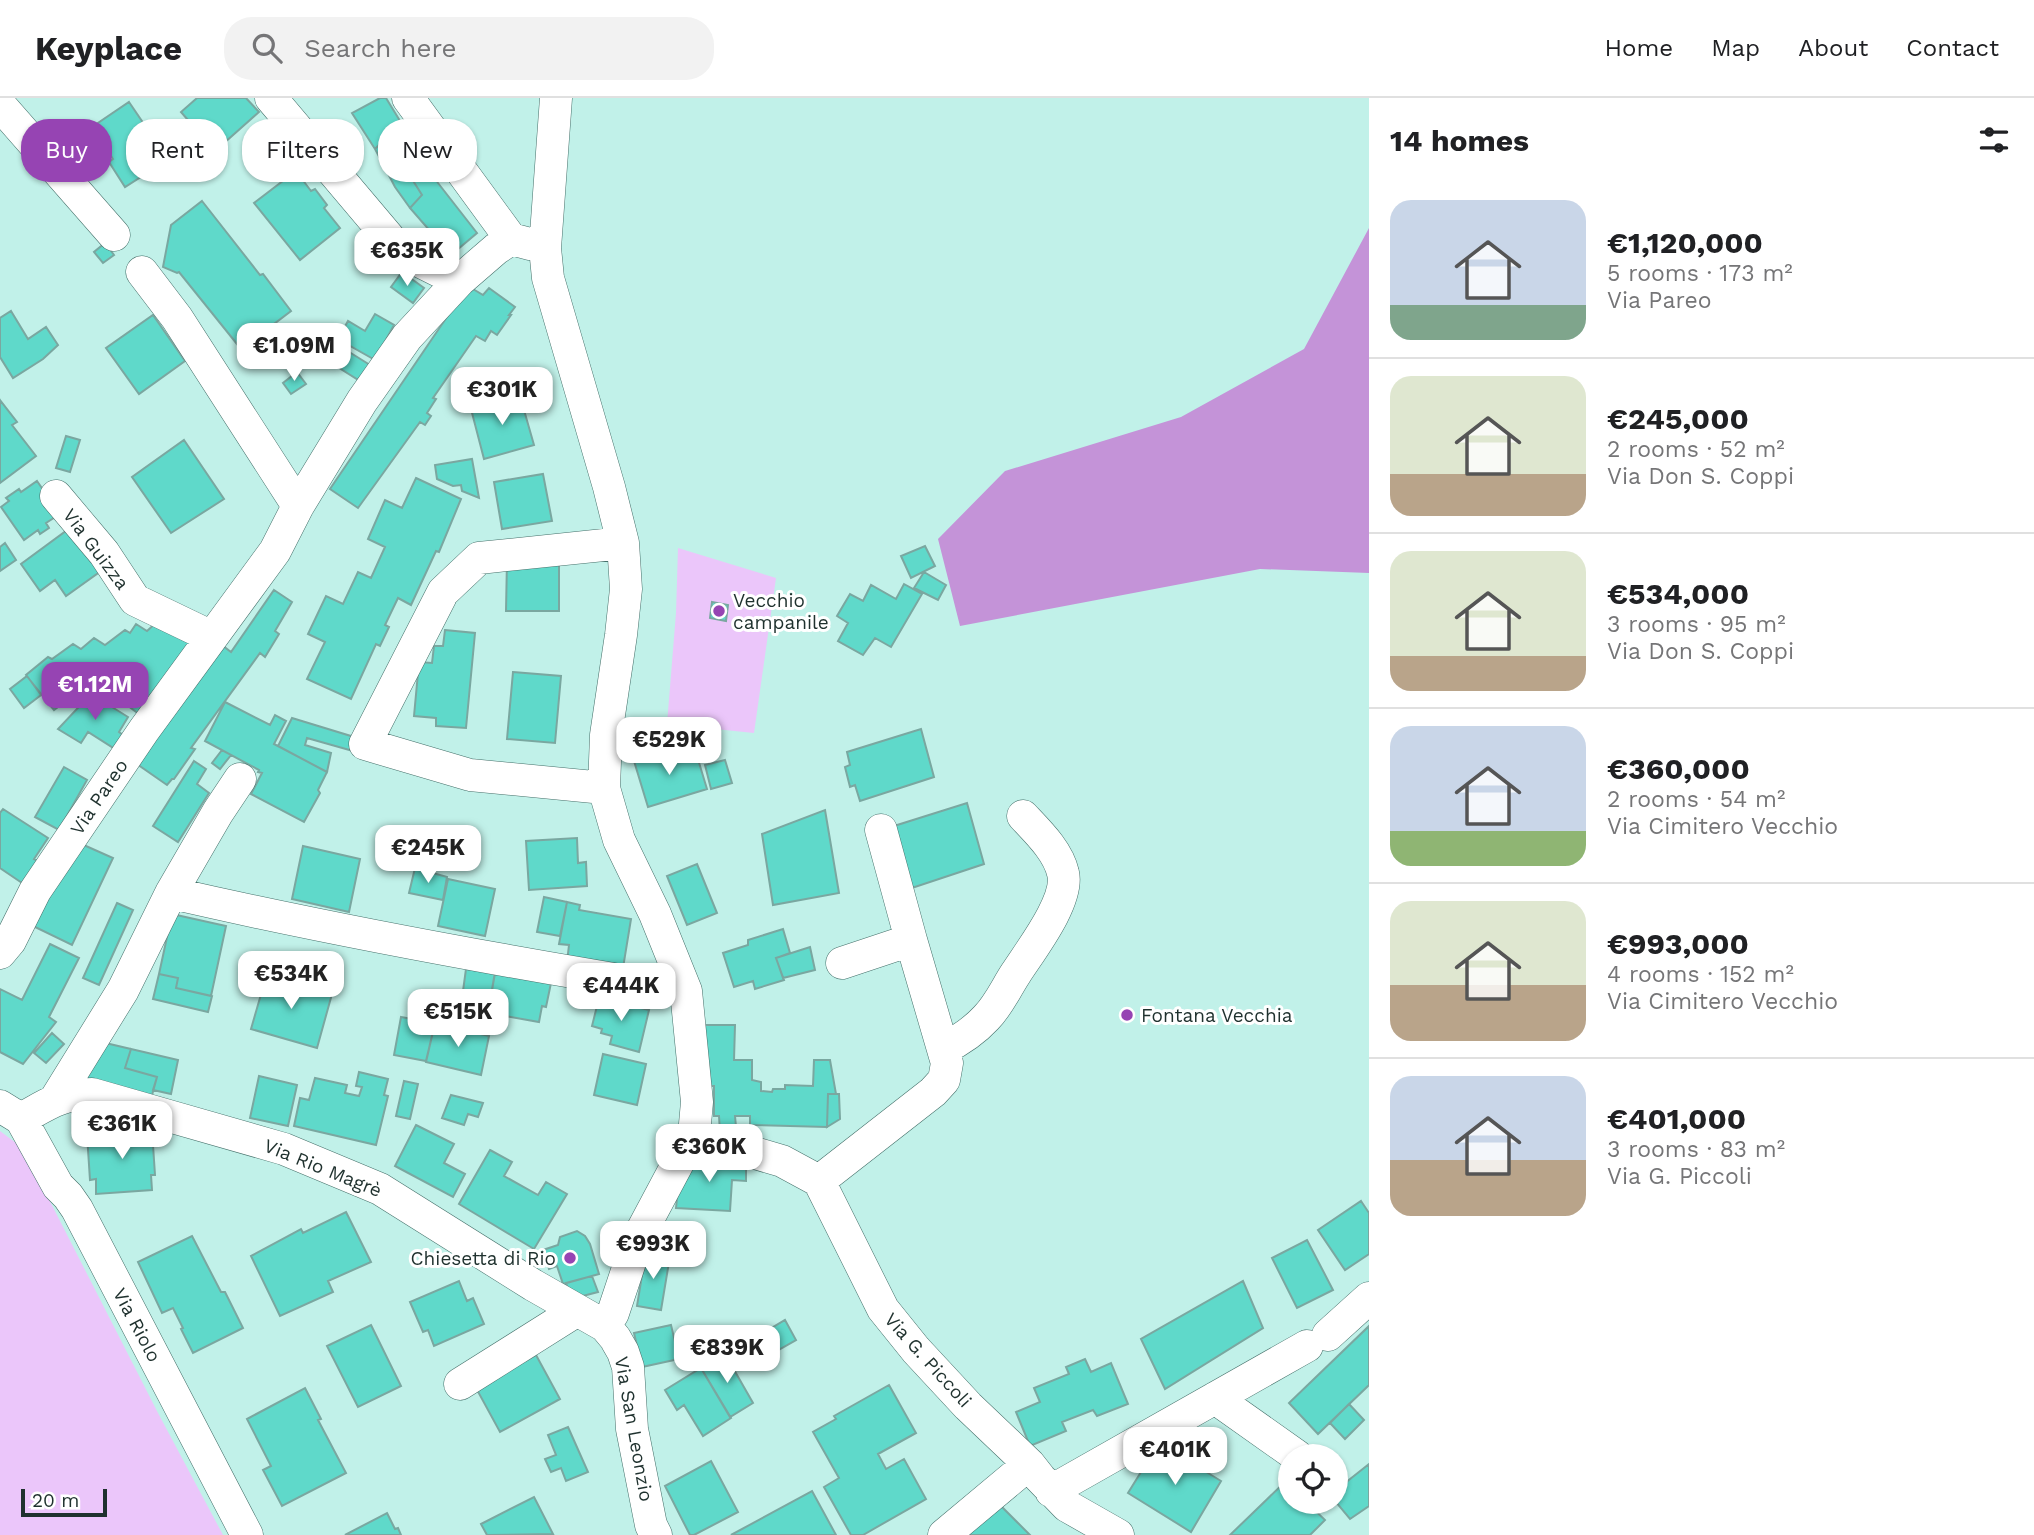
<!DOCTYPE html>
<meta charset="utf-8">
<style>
:root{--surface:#fff;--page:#f2f2f2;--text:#202124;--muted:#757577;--line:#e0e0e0;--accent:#9644b3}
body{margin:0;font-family:"Work Sans",sans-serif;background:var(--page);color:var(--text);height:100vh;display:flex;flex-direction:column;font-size:26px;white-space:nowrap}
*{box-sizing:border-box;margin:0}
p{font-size:23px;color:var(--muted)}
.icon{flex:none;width:38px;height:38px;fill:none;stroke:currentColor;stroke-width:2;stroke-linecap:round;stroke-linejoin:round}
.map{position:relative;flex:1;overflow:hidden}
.sheet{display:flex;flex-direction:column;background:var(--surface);width:665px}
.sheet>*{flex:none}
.banner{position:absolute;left:21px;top:21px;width:665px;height:63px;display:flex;gap:14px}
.buttons{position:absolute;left:1278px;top:1346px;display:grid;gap:14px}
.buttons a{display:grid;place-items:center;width:70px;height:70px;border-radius:50%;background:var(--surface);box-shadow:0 2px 5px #0004;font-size:35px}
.scale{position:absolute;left:21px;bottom:18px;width:86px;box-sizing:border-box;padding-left:7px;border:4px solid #1f312e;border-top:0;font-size:19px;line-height:24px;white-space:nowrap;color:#1f312e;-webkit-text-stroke:5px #fff;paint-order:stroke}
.price{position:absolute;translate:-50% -60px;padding:0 16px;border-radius:14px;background:#fff;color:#222;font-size:23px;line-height:46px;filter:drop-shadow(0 2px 4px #0008)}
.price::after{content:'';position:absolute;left:50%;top:42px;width:21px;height:16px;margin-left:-10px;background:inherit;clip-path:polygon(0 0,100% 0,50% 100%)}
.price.on{background:var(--accent);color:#fff}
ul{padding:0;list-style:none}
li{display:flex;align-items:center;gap:21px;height:175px;padding:0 21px}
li+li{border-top:2px solid var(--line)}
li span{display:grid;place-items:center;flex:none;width:196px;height:140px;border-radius:21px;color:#555}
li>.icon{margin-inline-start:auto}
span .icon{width:84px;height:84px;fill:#fffc;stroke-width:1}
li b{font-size:30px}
h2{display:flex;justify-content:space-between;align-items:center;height:84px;padding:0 21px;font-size:30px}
.pill{padding:0 24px;border-radius:28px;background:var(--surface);box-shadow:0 2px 5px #0004;font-size:24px;line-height:63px}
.pill.on{background:var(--accent);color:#fff}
header{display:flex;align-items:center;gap:42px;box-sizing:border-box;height:98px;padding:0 35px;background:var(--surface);border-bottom:2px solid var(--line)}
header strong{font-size:33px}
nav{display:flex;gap:38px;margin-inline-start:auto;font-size:24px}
.search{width:490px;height:63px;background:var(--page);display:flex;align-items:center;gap:18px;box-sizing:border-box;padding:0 24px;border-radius:28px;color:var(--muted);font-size:26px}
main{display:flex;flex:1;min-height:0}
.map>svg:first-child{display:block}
</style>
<header>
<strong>Keyplace</strong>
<div class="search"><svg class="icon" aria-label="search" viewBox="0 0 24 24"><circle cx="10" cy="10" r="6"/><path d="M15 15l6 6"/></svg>Search here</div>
<nav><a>Home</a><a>Map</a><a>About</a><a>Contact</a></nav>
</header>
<main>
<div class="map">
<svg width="1369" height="1437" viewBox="0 0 1369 1437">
<rect width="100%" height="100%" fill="#c1f1e9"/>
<!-- green -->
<path fill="#ebc6fa" d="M 678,450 L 776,480 L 754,635 L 667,626 L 676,515 Z
M 0,1033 L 20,1048 L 34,1072 L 158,1315 L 223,1437 L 0,1437 Z"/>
<!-- forest -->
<path fill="#c493d8" d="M 1369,130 L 1369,475 L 1260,471 L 960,528 L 938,441 L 1005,373 L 1181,319 L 1304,251 Z"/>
<!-- building -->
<path fill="#5fd9ca" stroke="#7aa7a0" stroke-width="2" d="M 197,0 L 246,0 L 259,14 L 215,53 L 181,14 Z
M 380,0 L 386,0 L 438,85 L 477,135 L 451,157 L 410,110 L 422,97 L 386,40 L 375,51 L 352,15 Z
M 129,4 L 150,35 L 140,41 L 158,68 L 125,89 L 109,64 L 113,61 L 92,29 Z
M 386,40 L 422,97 L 410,110 L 395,89 L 375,51 Z
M 296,73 L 311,93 L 315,91 L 327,107 L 324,110 L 340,130 L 300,162 L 254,105 Z
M 202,103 L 260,177 L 263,176 L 291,213 L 241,251 L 179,174 L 177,175 L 163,169 L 171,127 Z
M 105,145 L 114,157 L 103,165 L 94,154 Z
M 402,174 L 424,190 L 413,205 L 391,189 Z
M 468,188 L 483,197 L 489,190 L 515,209 L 509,217 L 511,217 L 497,237 L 491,233 L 485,243 L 476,238 L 433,300 L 436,301 L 427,315 L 431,318 L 425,327 L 420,324 L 358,410 L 330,391 Z
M 11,213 L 28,241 L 46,229 L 58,247 L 43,261 L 13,280 L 0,259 L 0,220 Z
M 375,216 L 394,227 L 375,262 L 338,241 L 348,223 L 365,233 Z
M 153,217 L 185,263 L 139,296 L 106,250 Z
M 346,252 L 370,267 L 360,283 L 336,268 Z
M 297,274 L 306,286 L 291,296 L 283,285 Z
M 520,298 L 534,347 L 484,361 L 471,311 Z
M 0,302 L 17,324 L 12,327 L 36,358 L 0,385 Z
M 66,338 L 80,342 L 70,374 L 56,370 Z
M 184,342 L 224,401 L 171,435 L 132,379 Z
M 472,361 L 479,400 L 462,393 L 461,387 L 453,388 L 437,381 L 435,367 Z
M 543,376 L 552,423 L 502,431 L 494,384 Z
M 416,380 L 461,401 L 439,454 L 436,453 L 411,507 L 398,500 L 385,527 L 389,529 L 380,548 L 376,546 L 351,601 L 307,581 L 325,544 L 308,536 L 326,498 L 343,506 L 358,474 L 371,480 L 385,449 L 368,441 L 385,402 L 402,410 Z
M 37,383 L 60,416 L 46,425 L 49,430 L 40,436 L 38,432 L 24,442 L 1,409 L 9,403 L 6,400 L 19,391 L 21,394 Z
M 70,430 L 101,473 L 66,498 L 55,482 L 40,493 L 21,466 Z
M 5,445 L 16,462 L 0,473 L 0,449 Z
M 925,448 L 935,468 L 911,480 L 901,458 Z
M 507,462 L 559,462 L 559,513 L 506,513 Z
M 924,474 L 946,487 L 938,502 L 914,490 Z
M 904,486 L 922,496 L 891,549 L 875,540 L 863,557 L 838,543 L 848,525 L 837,518 L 850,496 L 863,503 L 871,487 L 896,501 Z
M 274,492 L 292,504 L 275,533 L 279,536 L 265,559 L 260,555 L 191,650 L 195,651 L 174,681 L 172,681 L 167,687 L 134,664 L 218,544 L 231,554 Z
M 712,504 L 728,507 L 726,523 L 710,520 Z
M 158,523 L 196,545 L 144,620 L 110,594 L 113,588 L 100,581 L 84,595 L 81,591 L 54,612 L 26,577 L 48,559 L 52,561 L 73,546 L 81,551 L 94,540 L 105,547 L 125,532 L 130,535 L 136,526 L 147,533 Z
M 445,532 L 475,535 L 466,630 L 436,628 L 436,620 L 414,618 L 419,564 L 432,565 L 434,548 L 443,548 Z
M 513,574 L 561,578 L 555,645 L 507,641 Z
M 27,578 L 41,597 L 24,610 L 10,591 Z
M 91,596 L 128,619 L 119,634 L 123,637 L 115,651 L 88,634 L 81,645 L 58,631 Z
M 225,604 L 270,627 L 275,617 L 286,623 L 274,646 L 327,674 L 318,692 L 320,695 L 304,724 L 251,696 L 262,675 L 258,674 L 259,672 L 205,643 Z
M 292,620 L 364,642 L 360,655 L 307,640 L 305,647 L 331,655 L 327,674 L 278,648 Z
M 921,631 L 934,679 L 860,703 L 855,687 L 850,689 L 845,669 L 850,667 L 847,654 Z
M 674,651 L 677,664 L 697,658 L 707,691 L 648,709 L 634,663 Z
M 222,652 L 231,657 L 220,671 L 212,665 Z
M 725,662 L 732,685 L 711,691 L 705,667 Z
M 194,663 L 206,671 L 197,686 L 209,695 L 178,744 L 153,728 Z
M 64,669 L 87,682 L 59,732 L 35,719 Z
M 967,705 L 984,766 L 909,791 L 894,728 Z
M 3,711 L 48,740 L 34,761 L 38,763 L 22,785 L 0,770 L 0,715 Z
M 825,712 L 839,795 L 773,807 L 762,736 Z
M 577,740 L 578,765 L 586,764 L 587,788 L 529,792 L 526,743 Z
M 77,744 L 113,760 L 72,847 L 33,828 Z
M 303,748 L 360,761 L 349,814 L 292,801 Z
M 697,766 L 717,815 L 687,827 L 667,778 Z
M 415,770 L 447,779 L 443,802 L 409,795 Z
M 448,781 L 495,791 L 485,838 L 438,828 Z
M 544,799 L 567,804 L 560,838 L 537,834 Z
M 567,804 L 580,807 L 579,812 L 631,821 L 622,876 L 567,864 L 569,847 L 559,846 Z
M 117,805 L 133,812 L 99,887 L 83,880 Z
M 172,816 L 226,828 L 211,898 L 176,890 L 178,880 L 159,876 Z
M 783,831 L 790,855 L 776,860 L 784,882 L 755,891 L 753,883 L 734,889 L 723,855 L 748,847 L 748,842 Z
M 50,846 L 79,860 L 49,919 L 56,924 L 23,966 L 0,954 L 0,891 L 22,902 Z
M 810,849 L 815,872 L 783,880 L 776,860 Z
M 466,871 L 495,875 L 491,898 L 463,893 Z
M 276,873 L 290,877 L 288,884 L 332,896 L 317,950 L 251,931 L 266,879 L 273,882 Z
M 495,874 L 551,885 L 546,909 L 542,908 L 539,924 L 488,915 Z
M 159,876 L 178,880 L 176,890 L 212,898 L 208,914 L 153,901 Z
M 599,900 L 649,912 L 639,954 L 610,946 L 612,938 L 601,935 L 602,931 L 592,928 Z
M 401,919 L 435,925 L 426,963 L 394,957 Z
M 435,925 L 489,938 L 481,977 L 426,964 Z
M 705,927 L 735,927 L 734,962 L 752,962 L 752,982 L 761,984 L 761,993 L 772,994 L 773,991 L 785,991 L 785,987 L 813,988 L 814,962 L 830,962 L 836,996 L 828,996 L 827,1029 L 750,1027 L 750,1018 L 735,1018 L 737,1039 L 720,1034 L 719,1018 L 714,1018 L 714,988 L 704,988 Z
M 52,935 L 64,946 L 46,965 L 34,955 Z
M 97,943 L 131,951 L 125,970 L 157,979 L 149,1008 L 75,989 Z
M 131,951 L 178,962 L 171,996 L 153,992 L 157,979 L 125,970 Z
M 603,956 L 646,966 L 637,1007 L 594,997 Z
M 359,974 L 388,981 L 384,997 L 388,998 L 376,1047 L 294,1028 L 300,1000 L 309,1002 L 315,980 L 347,987 L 345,995 L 359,998 L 362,989 L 356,988 Z
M 259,978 L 297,987 L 288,1028 L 250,1020 Z
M 404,983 L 418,986 L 410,1021 L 396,1018 Z
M 828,996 L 839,996 L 840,1021 L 827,1029 Z
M 451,997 L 483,1005 L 478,1019 L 468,1016 L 464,1027 L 442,1020 Z
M 416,1027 L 454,1046 L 444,1065 L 465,1076 L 453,1099 L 395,1068 Z
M 152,1032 L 155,1077 L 151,1077 L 152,1092 L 96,1096 L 96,1081 L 90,1082 L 87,1036 Z
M 490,1052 L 512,1064 L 504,1078 L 538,1097 L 546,1084 L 567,1096 L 534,1151 L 459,1106 Z
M 695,1060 L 746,1064 L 746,1083 L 732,1082 L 730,1113 L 676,1110 L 679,1082 Z
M 1361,1103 L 1369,1115 L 1369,1156 L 1345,1172 L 1318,1132 Z
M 346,1114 L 371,1164 L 328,1183 L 333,1194 L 280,1218 L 251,1158 L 301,1131 L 303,1135 Z
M 577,1133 L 585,1138 L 590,1146 L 599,1176 L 563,1186 L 557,1168 L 549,1171 L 543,1152 L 558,1147 L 560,1139 Z
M 192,1138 L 221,1194 L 225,1194 L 243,1230 L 193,1255 L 181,1231 L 183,1230 L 173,1210 L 162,1215 L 138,1164 Z
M 1307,1142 L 1333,1192 L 1297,1210 L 1272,1160 Z
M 646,1153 L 670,1158 L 661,1212 L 637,1208 Z
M 592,1178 L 598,1194 L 571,1201 L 566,1185 Z
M 459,1183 L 467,1203 L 473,1200 L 484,1226 L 434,1248 L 428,1232 L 423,1234 L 410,1204 Z
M 1243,1183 L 1263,1230 L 1165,1291 L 1141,1241 Z
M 785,1222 L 796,1242 L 747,1270 L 736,1251 Z
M 371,1227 L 401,1288 L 358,1309 L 327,1248 Z
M 671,1227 L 679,1261 L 642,1269 L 634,1235 Z
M 1369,1228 L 1369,1287 L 1318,1336 L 1289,1305 Z
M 725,1256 L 753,1305 L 730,1319 L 701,1270 Z
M 536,1257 L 560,1301 L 500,1334 L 476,1290 Z
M 1085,1261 L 1091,1274 L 1111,1265 L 1128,1306 L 1097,1318 L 1093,1312 L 1062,1324 L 1066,1333 L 1030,1348 L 1016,1314 L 1040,1304 L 1034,1290 L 1069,1276 L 1066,1269 Z
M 701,1270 L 731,1320 L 703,1338 L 684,1307 L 677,1312 L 665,1292 Z
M 889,1287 L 916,1335 L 878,1356 L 886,1371 L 904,1361 L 926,1401 L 863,1437 L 851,1437 L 824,1389 L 839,1380 L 813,1334 L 836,1321 L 834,1318 Z
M 305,1290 L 321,1321 L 318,1322 L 346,1375 L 282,1408 L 263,1372 L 271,1368 L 247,1321 Z
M 1349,1306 L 1364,1322 L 1345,1341 L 1330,1325 Z
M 568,1329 L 588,1374 L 566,1383 L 561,1370 L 551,1374 L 545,1361 L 556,1357 L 548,1337 Z
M 1159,1345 L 1221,1383 L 1191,1434 L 1128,1395 Z
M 711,1363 L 738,1414 L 694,1437 L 690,1437 L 665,1388 Z
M 1369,1366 L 1369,1408 L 1350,1421 L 1335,1403 L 1335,1393 Z
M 1286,1383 L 1290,1387 L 1290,1404 L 1306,1404 L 1325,1422 L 1310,1437 L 1230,1437 Z
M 812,1393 L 836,1437 L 731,1437 Z
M 534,1399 L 553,1436 L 487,1437 L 481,1426 Z
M 994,1401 L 1030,1437 L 958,1437 Z
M 387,1415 L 395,1431 L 398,1430 L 401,1437 L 345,1437 Z"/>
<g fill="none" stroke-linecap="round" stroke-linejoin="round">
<defs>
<path id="minor" d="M 271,0 L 401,154 L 459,183
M 408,0 L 511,141 L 530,146
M 556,0 L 545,150 L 548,180 L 609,389 L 623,445 L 626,491 L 621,537 L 606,637 L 604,690 L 619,742 L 655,816 L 686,893 L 697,1004 L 694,1037 L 679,1063 L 638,1140 L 613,1215 L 605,1228
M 0,7 L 114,137
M 142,174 L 177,220 L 298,408
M 56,398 L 104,455 L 135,502 L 212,539
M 604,690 L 470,677 L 365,646 L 443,494 L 479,460 L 623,445
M 881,732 L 911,842
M 171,795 C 341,834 513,865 686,893
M 0,855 L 10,843 L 35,793 L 144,632 L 275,453 L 298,408 L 362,303 L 407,239 L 459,183 L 496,151 L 511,141
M 943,951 C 959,943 974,933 986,920 C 999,907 1006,890 1016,875 C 1030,853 1070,802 1063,775 C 1058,753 1038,734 1023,718
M 55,1002 L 123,892 L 171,795 L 218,714 L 240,681
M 0,1008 L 21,1021 L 58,1088 L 68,1098 L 77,1111 L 247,1437
M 21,1021 C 48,1006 60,996 92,996 L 284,1051 L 380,1091 L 533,1187 L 605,1228 L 615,1240 L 623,1254 L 628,1269 L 632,1331 L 651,1427 L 656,1437
M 694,1037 L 782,1063 L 819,1083 L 883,1211 L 916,1252 L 968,1308 L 1029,1366 L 1040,1380 L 1067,1408 L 1118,1437
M 819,1083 L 933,994 L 944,982 L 947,965 L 911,842 L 842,865
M 1328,1237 L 1369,1200
M 460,1286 L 576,1213
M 1215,1300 L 1297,1358
M 1051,1393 L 1307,1248
M 944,1437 L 1029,1366"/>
</defs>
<!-- minor casing -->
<use href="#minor" stroke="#45706a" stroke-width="33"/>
<!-- minor -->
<use href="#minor" stroke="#fff" stroke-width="32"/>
</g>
<!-- markers -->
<g fill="#9644b3" stroke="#fff" stroke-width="2.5">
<circle cx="719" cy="513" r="7"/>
<circle cx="1127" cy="917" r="7"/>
<circle cx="570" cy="1160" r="7"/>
</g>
<g text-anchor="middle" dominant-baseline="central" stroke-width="6" stroke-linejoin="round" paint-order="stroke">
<!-- street labels -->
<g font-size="19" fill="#1f312e" stroke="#fff">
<text transform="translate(96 451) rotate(53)">Via Guizza</text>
<text transform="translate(99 699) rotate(-56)">Via Pareo</text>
<text transform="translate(323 1070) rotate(22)">Via Rio Magrè</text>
<text transform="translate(137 1227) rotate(62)">Via Riolo</text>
<text transform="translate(928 1262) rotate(48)">Via G. Piccoli</text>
<text transform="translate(634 1331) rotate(80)">Via San Leonzio</text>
</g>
<!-- poi labels -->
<g font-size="19" fill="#1f312e" stroke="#fff" text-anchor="start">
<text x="733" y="502">Vecchio<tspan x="733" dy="22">campanile</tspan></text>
<text x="1141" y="917">Fontana Vecchia</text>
<text x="556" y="1160" text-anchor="end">Chiesetta di Rio</text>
</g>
</g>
</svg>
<div class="buttons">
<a><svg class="icon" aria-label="locate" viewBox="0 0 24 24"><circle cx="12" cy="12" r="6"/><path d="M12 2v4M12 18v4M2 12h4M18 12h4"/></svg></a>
</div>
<div class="scale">20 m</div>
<b class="price" style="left:407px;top:190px">€635K</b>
<b class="price" style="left:294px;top:285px">€1.09M</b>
<b class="price" style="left:502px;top:329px">€301K</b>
<b class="price on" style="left:95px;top:624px">€1.12M</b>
<b class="price" style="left:669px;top:679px">€529K</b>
<b class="price" style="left:428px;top:787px">€245K</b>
<b class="price" style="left:291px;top:913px">€534K</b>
<b class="price" style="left:621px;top:925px">€444K</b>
<b class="price" style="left:458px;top:951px">€515K</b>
<b class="price" style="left:122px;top:1063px">€361K</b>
<b class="price" style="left:709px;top:1086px">€360K</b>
<b class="price" style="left:653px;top:1183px">€993K</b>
<b class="price" style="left:727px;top:1287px">€839K</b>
<b class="price" style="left:1175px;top:1389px">€401K</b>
<div class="banner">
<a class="pill on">Buy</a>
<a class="pill">Rent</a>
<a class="pill">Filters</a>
<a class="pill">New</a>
</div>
</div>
<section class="sheet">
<h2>14 homes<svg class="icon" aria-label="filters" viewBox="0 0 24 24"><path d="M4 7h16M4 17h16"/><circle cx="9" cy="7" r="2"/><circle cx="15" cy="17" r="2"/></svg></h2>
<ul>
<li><span style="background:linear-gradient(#c9d6e8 75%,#7fa58c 0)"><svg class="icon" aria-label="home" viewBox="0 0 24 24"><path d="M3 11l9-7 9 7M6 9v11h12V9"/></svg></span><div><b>€1,120,000</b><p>5 rooms · 173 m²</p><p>Via Pareo</p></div></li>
<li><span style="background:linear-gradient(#dfe7d0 70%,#b9a48a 0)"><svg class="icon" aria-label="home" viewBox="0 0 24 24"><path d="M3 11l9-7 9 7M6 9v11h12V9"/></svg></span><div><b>€245,000</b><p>2 rooms · 52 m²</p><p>Via Don S. Coppi</p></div></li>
<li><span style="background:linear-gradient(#dfe7d0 75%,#b9a48a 0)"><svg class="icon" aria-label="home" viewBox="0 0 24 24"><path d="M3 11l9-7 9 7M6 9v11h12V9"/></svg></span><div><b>€534,000</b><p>3 rooms · 95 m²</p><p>Via Don S. Coppi</p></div></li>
<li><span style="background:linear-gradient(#c9d6e8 75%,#8fb573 0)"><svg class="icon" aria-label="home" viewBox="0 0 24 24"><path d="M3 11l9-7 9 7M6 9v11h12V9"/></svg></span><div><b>€360,000</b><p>2 rooms · 54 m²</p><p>Via Cimitero Vecchio</p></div></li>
<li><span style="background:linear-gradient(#dfe7d0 60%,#b9a48a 0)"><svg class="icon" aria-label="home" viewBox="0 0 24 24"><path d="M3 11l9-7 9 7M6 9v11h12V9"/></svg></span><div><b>€993,000</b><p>4 rooms · 152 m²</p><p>Via Cimitero Vecchio</p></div></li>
<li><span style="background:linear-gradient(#c9d6e8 60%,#b9a48a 0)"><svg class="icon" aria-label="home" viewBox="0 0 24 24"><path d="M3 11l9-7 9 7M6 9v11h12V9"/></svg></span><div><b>€401,000</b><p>3 rooms · 83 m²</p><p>Via G. Piccoli</p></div></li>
</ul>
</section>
</main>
